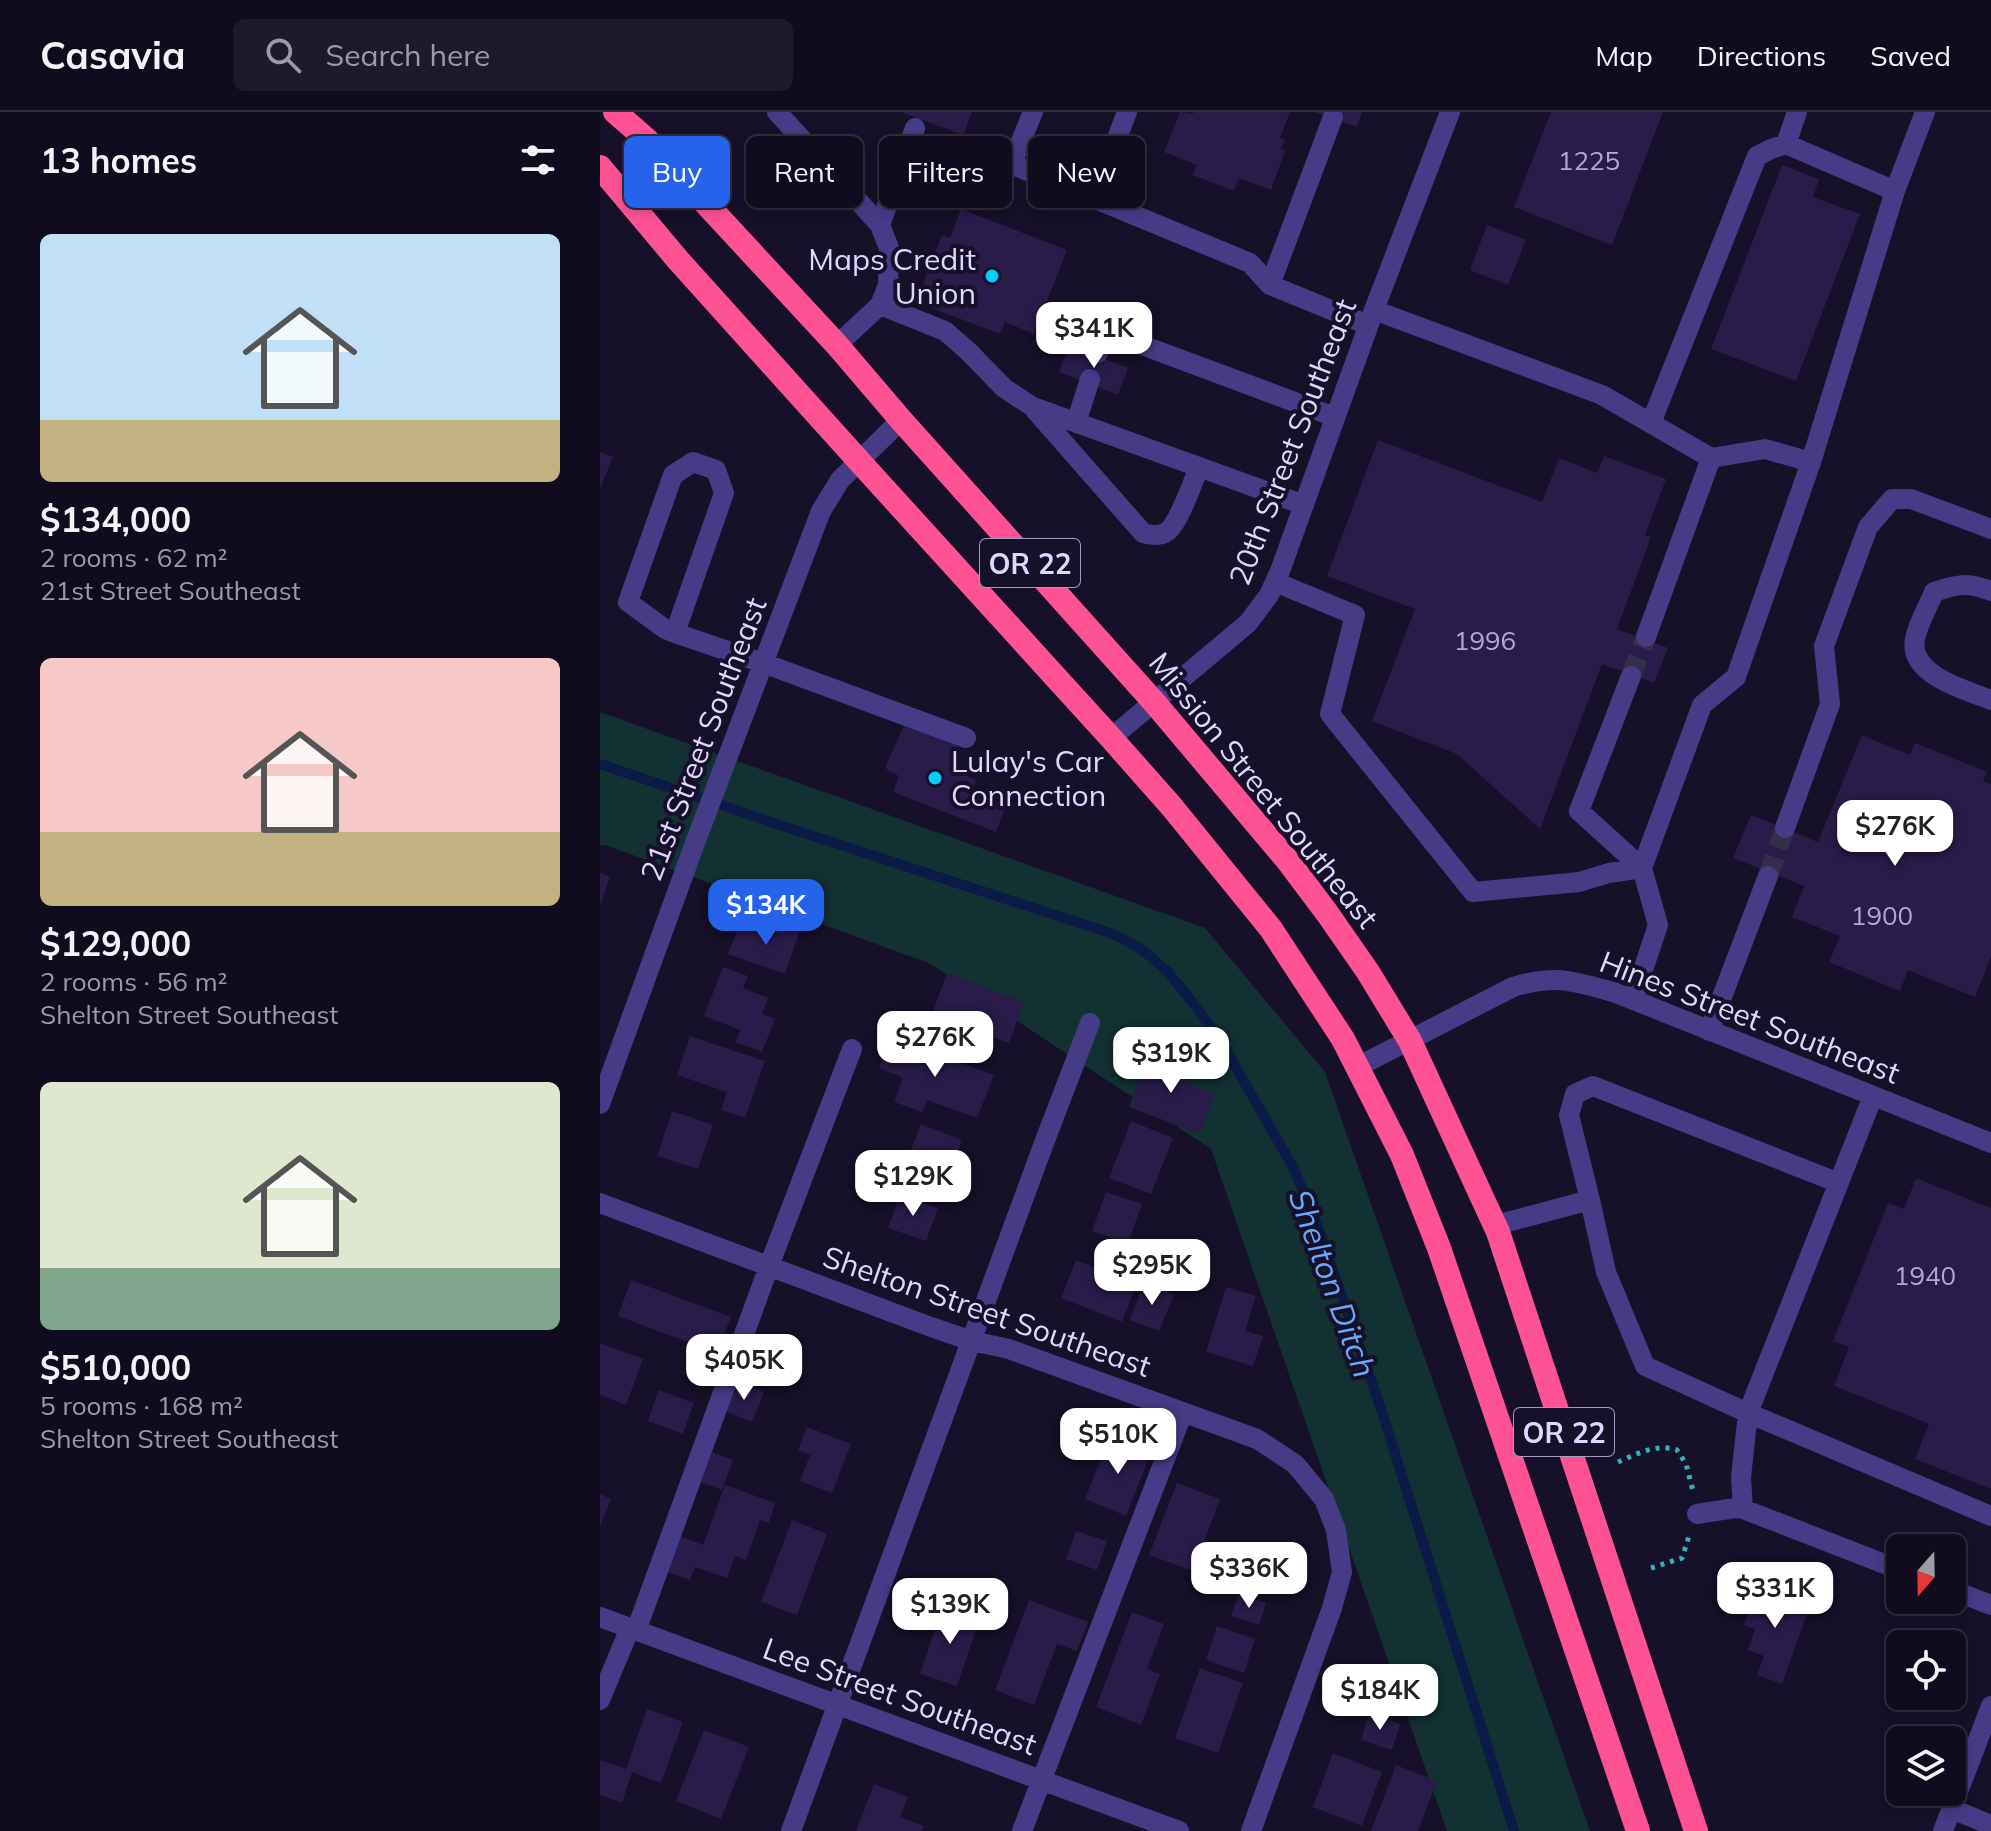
<!DOCTYPE html>
<meta charset="utf-8">
<style>
:root{--surface:#100c1e;--page:#1e1a2b;--text:#f1f3f6;--muted:#9c9ba4;--line:#302c3c;--accent:#2563eb}
body{margin:0;font-family:Mulish,sans-serif;background:var(--page);color:var(--text);height:100vh;display:flex;flex-direction:column;font-size:30px;white-space:nowrap}
*{box-sizing:border-box;margin:0}
p{font-size:26px;color:var(--muted)}
.icon{flex:none;width:44px;height:44px;fill:none;stroke:currentColor;stroke-width:2;stroke-linecap:round;stroke-linejoin:round}
.map{position:relative;flex:1;overflow:hidden}
.drawer{display:flex;flex-direction:column;background:var(--surface);width:600px}
.drawer>*{flex:none}
.guide{position:absolute;left:24px;top:24px;width:760px;height:72px;display:flex;gap:16px}
.needle{width:52px;rotate:200deg}
.buttons{position:absolute;left:1286px;top:1422px;display:grid;gap:16px}
.buttons a{display:grid;place-items:center;width:80px;height:80px;border-radius:12px;background:var(--surface);box-shadow:0 4px 12px #0003,0 0 0 2px var(--line);font-size:40px}
.price{position:absolute;translate:-50% -68px;padding:0 18px;border-radius:16px;background:#fff;color:#222;font-size:26px;line-height:52px;filter:drop-shadow(0 2px 4px #0008)}
.price::after{content:'';position:absolute;left:50%;top:48px;width:24px;height:18px;margin-left:-12px;background:inherit;clip-path:polygon(0 0,100% 0,50% 100%)}
.price.current{background:var(--accent);color:#fff}
ul{padding:0;list-style:none}
li{display:grid;align-content:center;gap:16px;height:424px;padding:0 40px}
li span{display:grid;place-items:center;height:248px;border-radius:12px;color:#555}
li>.icon{margin-inline-start:auto}
span .icon{width:144px;height:144px;fill:#fffc;stroke-width:1}
li b{font-size:34px}
h2{display:flex;justify-content:space-between;align-items:center;height:96px;padding:0 40px;font-size:34px}
.tag{padding:0 28px;border-radius:12px;background:var(--surface);box-shadow:0 4px 12px #0003,0 0 0 2px var(--line);font-size:28px;line-height:72px}
.tag.current{background:var(--accent);color:#fff}
header{display:flex;align-items:center;gap:48px;box-sizing:border-box;height:112px;padding:0 40px;background:var(--surface);border-bottom:2px solid var(--line)}
header strong{font-size:38px}
nav{display:flex;gap:44px;margin-inline-start:auto;font-size:28px}
.search{width:560px;height:72px;background:var(--page);display:flex;align-items:center;gap:20px;box-sizing:border-box;padding:0 28px;border-radius:12px;color:var(--muted);font-size:30px}
main{display:flex;flex:1;min-height:0}
.map>svg:first-child{display:block}
</style>
<header>
<strong>Casavia</strong>
<div class="search"><svg class="icon" aria-label="search" viewBox="0 0 24 24"><circle cx="10" cy="10" r="6"/><path d="M15 15l6 6"/></svg>Search here</div>
<nav><a>Map</a><a>Directions</a><a>Saved</a></nav>
</header>
<main>
<section class="drawer">
<h2>13 homes<svg class="icon" aria-label="filters" viewBox="0 0 24 24"><path d="M4 7h16M4 17h16"/><circle cx="9" cy="7" r="2"/><circle cx="15" cy="17" r="2"/></svg></h2>
<ul>
<li><span style="background:linear-gradient(#bfe0f5 75%,#c2b280 0)"><svg class="icon" aria-label="home" viewBox="0 0 24 24"><path d="M3 11l9-7 9 7M6 9v11h12V9"/></svg></span><div><b>$134,000</b><p>2 rooms · 62 m²</p><p>21st Street Southeast</p></div></li>
<li><span style="background:linear-gradient(#f6c9c9 70%,#c2b280 0)"><svg class="icon" aria-label="home" viewBox="0 0 24 24"><path d="M3 11l9-7 9 7M6 9v11h12V9"/></svg></span><div><b>$129,000</b><p>2 rooms · 56 m²</p><p>Shelton Street Southeast</p></div></li>
<li><span style="background:linear-gradient(#dfe7d0 75%,#7fa58c 0)"><svg class="icon" aria-label="home" viewBox="0 0 24 24"><path d="M3 11l9-7 9 7M6 9v11h12V9"/></svg></span><div><b>$510,000</b><p>5 rooms · 168 m²</p><p>Shelton Street Southeast</p></div></li>
</ul>
</section>
<div class="map">
<svg width="1391" height="1719" viewBox="0 0 1391 1719">
<rect width="100%" height="100%" fill="#161028"/>
<!-- green -->
<path fill="#133032" d="M 0,600 L 605,816 L 725,960 L 990,1719 L 847,1719 L 611,1037 L 331,852 L 5,733 L 0,733 Z"/>
<g fill="none" stroke-linecap="round" stroke-linejoin="round">
<!-- stream -->
<path stroke="#0b1a46" stroke-width="10" d="M 0,652 L 183,714 L 513,822 L 533,832 L 550,844 L 568,860 L 597,896 L 622,931 L 693,1055 L 717,1112 L 781,1297 L 914,1719"/>
</g>
<!-- building -->
<path fill="#291c49" d="M 301,0 L 372,0 L 363,23 Z
M 580,0 L 593,2 L 593,0 L 690,0 L 680,26 L 685,28 L 681,37 L 685,39 L 671,78 L 639,66 L 634,79 L 593,63 L 597,53 L 564,40 Z
M 714,0 L 762,0 L 757,15 Z
M 951,0 L 1063,0 L 1012,133 L 914,95 Z
M 1182,53 L 1219,67 L 1213,85 L 1260,102 L 1196,269 L 1111,237 Z
M 361,97 L 467,138 L 434,222 L 405,210 L 400,222 L 316,190 L 342,123 L 350,126 Z
M 887,113 L 926,128 L 908,173 L 870,158 Z
M 469,233 L 528,256 L 518,283 L 459,260 Z
M 778,328 L 942,390 L 959,346 L 997,361 L 1004,344 L 1066,367 L 1045,423 L 1051,425 L 1017,517 L 1068,536 L 1054,571 L 1002,552 L 940,717 L 857,642 L 772,609 L 815,497 L 727,464 Z
M 0,340 L 13,345 L 0,377 Z
M 304,614 L 308,614 L 357,633 L 361,641 L 354,658 L 376,668 L 373,677 L 407,690 L 396,720 L 293,680 L 299,664 L 287,658 L 286,653 Z
M 1262,623 L 1310,643 L 1315,631 L 1387,660 L 1383,669 L 1391,672 L 1391,845 L 1375,885 L 1308,858 L 1300,879 L 1229,850 L 1240,824 L 1192,805 L 1204,774 L 1133,746 L 1151,703 L 1218,730 Z
M 0,761 L 10,764 L 1,792 L 0,792 Z
M 180,811 L 200,818 L 185,862 L 128,842 L 139,813 L 175,825 Z
M 123,855 L 148,864 L 143,876 L 168,886 L 162,902 L 175,907 L 162,940 L 136,930 L 140,918 L 104,904 Z
M 347,861 L 424,890 L 409,931 L 332,902 Z
M 90,924 L 165,949 L 145,1006 L 121,998 L 127,980 L 77,963 Z
M 290,925 L 394,963 L 377,1006 L 327,988 L 322,1000 L 294,990 L 303,966 L 279,956 Z
M 550,939 L 583,951 L 577,968 L 615,982 L 600,1022 L 529,995 Z
M 72,999 L 113,1013 L 98,1057 L 57,1044 Z
M 531,1009 L 573,1026 L 551,1082 L 509,1066 Z
M 321,1012 L 362,1028 L 345,1072 L 304,1056 Z
M 1316,1066 L 1391,1096 L 1391,1377 L 1315,1347 L 1329,1312 L 1234,1274 L 1249,1235 L 1233,1229 L 1288,1091 L 1304,1097 Z
M 506,1080 L 542,1092 L 528,1131 L 492,1119 Z
M 300,1083 L 338,1096 L 326,1129 L 288,1116 Z
M 476,1148 L 537,1171 L 522,1210 L 461,1186 Z
M 31,1168 L 131,1205 L 117,1241 L 18,1204 Z
M 544,1171 L 574,1183 L 559,1219 L 530,1208 Z
M 626,1175 L 656,1184 L 645,1219 L 663,1224 L 653,1254 L 606,1240 Z
M 0,1231 L 43,1247 L 26,1293 L 0,1283 Z
M 136,1269 L 164,1280 L 152,1310 L 124,1299 Z
M 58,1278 L 94,1291 L 83,1322 L 48,1309 Z
M 207,1315 L 251,1332 L 232,1381 L 200,1369 L 210,1343 L 198,1338 Z
M 510,1324 L 551,1340 L 526,1404 L 485,1387 Z
M 112,1340 L 133,1348 L 122,1378 L 101,1370 Z
M 577,1371 L 620,1387 L 593,1459 L 549,1443 Z
M 125,1373 L 175,1391 L 169,1411 L 160,1408 L 146,1448 L 135,1444 L 127,1466 L 95,1455 L 90,1468 L 67,1460 L 80,1424 L 103,1433 Z
M 0,1382 L 11,1387 L 0,1415 Z
M 192,1408 L 227,1422 L 197,1503 L 161,1490 Z
M 476,1419 L 507,1429 L 497,1458 L 466,1447 Z
M 1158,1472 L 1211,1491 L 1182,1572 L 1157,1563 L 1164,1544 L 1148,1538 L 1155,1517 L 1144,1513 Z
M 639,1482 L 666,1491 L 659,1513 L 631,1504 Z
M 429,1488 L 488,1510 L 477,1539 L 457,1532 L 434,1593 L 395,1578 Z
M 343,1493 L 380,1505 L 357,1574 L 320,1562 Z
M 532,1500 L 564,1512 L 547,1557 L 560,1562 L 541,1613 L 496,1595 Z
M 617,1514 L 655,1527 L 644,1561 L 606,1548 Z
M 600,1556 L 643,1571 L 618,1641 L 575,1626 Z
M 47,1597 L 83,1610 L 61,1671 L 32,1660 L 22,1691 L 0,1683 L 0,1648 L 26,1657 Z
M 769,1602 L 800,1612 L 792,1638 L 761,1628 Z
M 104,1618 L 149,1635 L 121,1707 L 76,1689 Z
M 733,1641 L 782,1660 L 762,1714 L 713,1695 Z
M 796,1653 L 837,1669 L 818,1719 L 771,1719 Z
M 274,1672 L 308,1685 L 300,1705 L 324,1714 L 322,1719 L 256,1719 Z"/>
<g fill="none" stroke-linecap="round" stroke-linejoin="round">
<!-- minor-tunnel -->
<path stroke="#342e48" stroke-width="20" stroke-dasharray="20 10" stroke-linecap="butt" d="M 1031,564 L 1046,525
M 1168,764 L 1185,716"/>
<!-- path -->
<path stroke="#30b4b9" stroke-width="5" stroke-dasharray="4 6" stroke-linecap="butt" d="M 1018,1350 C 1037,1342 1056,1331 1077,1338 L 1086,1352 L 1093,1379
M 1051,1456 L 1082,1446 L 1089,1424"/>
<!-- minor -->
<path stroke="#453b86" stroke-width="20" d="M 177,0 L 280,113 L 289,136 L 288,173 L 280,193 L 237,233
M 433,0 L 414,46 L 418,55 L 650,151 L 670,173 L 768,213
M 1295,79 L 1325,0
M 494,87 L 527,0
M 280,113 L 315,16
M 670,173 L 733,5
M 280,193 L 345,219 L 368,239 L 404,276 L 433,295 L 704,393
M 774,198 L 1002,283 L 1111,346 L 1165,337 L 1211,350 L 1295,79 L 1186,32 L 1197,0
M 498,241 L 503,227 L 515,223 L 735,305
M 435,298 L 543,421 C 552,423 560,425 568,419 C 579,410 593,370 599,355
M 476,311 L 490,267
M 1051,311 L 1157,44 L 1171,37 L 1186,32
M 675,470 L 755,503 L 730,602 L 873,780 L 979,770 L 1009,761 L 1042,756 L 1102,593 L 1136,565 L 1211,350
M 1391,479 C 1367,470 1357,472 1334,480 C 1328,495 1318,511 1315,527 C 1308,563 1366,578 1391,588
M 75,521 L 124,381 L 116,358 L 93,350 L 73,363 L 28,490 L 65,517 L 75,521 L 163,551 L 366,626
M 1046,525 L 1111,346
M 1031,564 L 979,699 L 1042,756 L 1058,813 L 1033,888
M 511,626 L 648,511 L 669,483 L 680,459 L 774,198 L 850,0
M 1185,716 L 1230,592 L 1224,534 L 1268,415 L 1292,387 L 1311,387 L 1391,417
M 1109,919 L 1168,764
M 757,955 L 913,875 C 957,862 973,869 1016,881 L 1391,1031
M 1273,984 L 1148,1301 L 1391,1404
M 0,992 L 95,731 L 221,399 L 240,368 L 301,308
M 990,1088 L 969,1003 L 975,982 L 993,974 L 1239,1071
M 0,1091 L 331,1215 L 372,1229 L 409,1237 L 657,1327 L 695,1352 L 724,1387 L 736,1418 L 742,1460 L 732,1496 L 651,1719
M 896,1113 L 990,1088 L 1006,1160 L 1045,1254 L 1148,1301 L 1141,1365 L 1143,1397
M 1097,1402 L 1135,1396 L 1143,1397 L 1300,1458
M 1352,1478 L 1391,1493
M 0,1505 L 579,1719
M 36,1519 L 169,1154 L 252,937
M 0,1588 L 30,1516
M 1352,1697 L 1391,1713
M 191,1719 L 444,1031 L 490,911
M 422,1719 L 583,1300
M 1343,1719 L 1391,1594"/>
<!-- highway -->
<path stroke="#fe5294" stroke-width="24" d="M 15,0 L 46,27 L 237,233 L 301,308 L 554,590 L 688,749 L 727,801 L 768,860 L 810,929 L 898,1120 L 1096,1719
M 0,55 L 78,148 L 259,349 L 511,626 L 572,695 L 671,817 L 743,927 L 802,1043 L 839,1136 L 1038,1719"/>
</g>
<!-- markers -->
<g fill="#03ccfe" stroke="#161028" stroke-width="3">
<circle cx="392" cy="164" r="8"/>
<circle cx="335" cy="666" r="8"/>
</g>
<g text-anchor="middle" dominant-baseline="central" stroke-width="8" stroke-linejoin="round" paint-order="stroke">
<!-- number labels -->
<g font-size="26" fill="#b2a8d2">
<text x="989" y="48">1225</text>
<text x="885" y="528">1996</text>
<text x="1282" y="803">1900</text>
<text x="1325" y="1163">1940</text>
</g>
<!-- shield labels -->
<g fill="#161028" stroke="#a39bbe" stroke-width="2">
<rect x="380" y="427" width="100" height="48" rx="6"/>
<rect x="914" y="1296" width="100" height="48" rx="6"/>
</g>
<g font-size="28" font-weight="bold" fill="#dfd7ff">
<text x="430" y="451">OR 22</text>
<text x="964" y="1320">OR 22</text>
</g>
<!-- poi labels -->
<g font-size="30" fill="#dfd7ff" stroke="#161028" text-anchor="end">
<text x="376" y="147">Maps Credit<tspan x="376" dy="34">Union</tspan></text>
<text x="351" y="649" text-anchor="start">Lulay's Car<tspan x="351" dy="34">Connection</tspan></text>
</g>
<!-- street labels -->
<g font-size="30" fill="#dfd7ff" stroke="#161028">
<text transform="translate(692 330) rotate(-69)">20th Street Southeast</text>
<text transform="translate(103 627) rotate(-69)">21st Street Southeast</text>
<text transform="translate(664 678) rotate(51)">Mission Street Southeast</text>
<text transform="translate(1150 905) rotate(21)">Hines Street Southeast</text>
<text transform="translate(387 1199) rotate(19)">Shelton Street Southeast</text>
<text transform="translate(300 1584) rotate(20)">Lee Street Southeast</text>
</g>
<!-- water labels -->
<g font-size="32" font-style="italic" fill="#65a8fe" stroke="#161028">
<text transform="translate(733 1171) rotate(70)">Shelton Ditch</text>
</g>
</g>
</svg>
<div class="buttons">
<a><svg class="needle" viewBox="-14 -14 28 28"><path d="M0-13l5 13h-10z" fill="#e53935"/><path d="M0 13l5-13h-10z" fill="#9c9ba4"/></svg></a>
<a><svg class="icon" aria-label="locate" viewBox="0 0 24 24"><circle cx="12" cy="12" r="6"/><path d="M12 2v4M12 18v4M2 12h4M18 12h4"/></svg></a>
<a><svg class="icon" aria-label="layers" viewBox="0 0 24 24"><path d="M12 4l9 5-9 5-9-5zM3 14l9 5 9-5"/></svg></a>
</div>
<b class="price" style="left:494px;top:258px">$341K</b>
<b class="price" style="left:1295px;top:756px">$276K</b>
<b class="price current" style="left:166px;top:835px">$134K</b>
<b class="price" style="left:335px;top:967px">$276K</b>
<b class="price" style="left:571px;top:983px">$319K</b>
<b class="price" style="left:313px;top:1106px">$129K</b>
<b class="price" style="left:552px;top:1195px">$295K</b>
<b class="price" style="left:144px;top:1290px">$405K</b>
<b class="price" style="left:518px;top:1364px">$510K</b>
<b class="price" style="left:649px;top:1498px">$336K</b>
<b class="price" style="left:1175px;top:1518px">$331K</b>
<b class="price" style="left:350px;top:1534px">$139K</b>
<b class="price" style="left:780px;top:1620px">$184K</b>
<div class="guide">
<a class="tag current">Buy</a>
<a class="tag">Rent</a>
<a class="tag">Filters</a>
<a class="tag">New</a>
</div>
</div>
</main>
